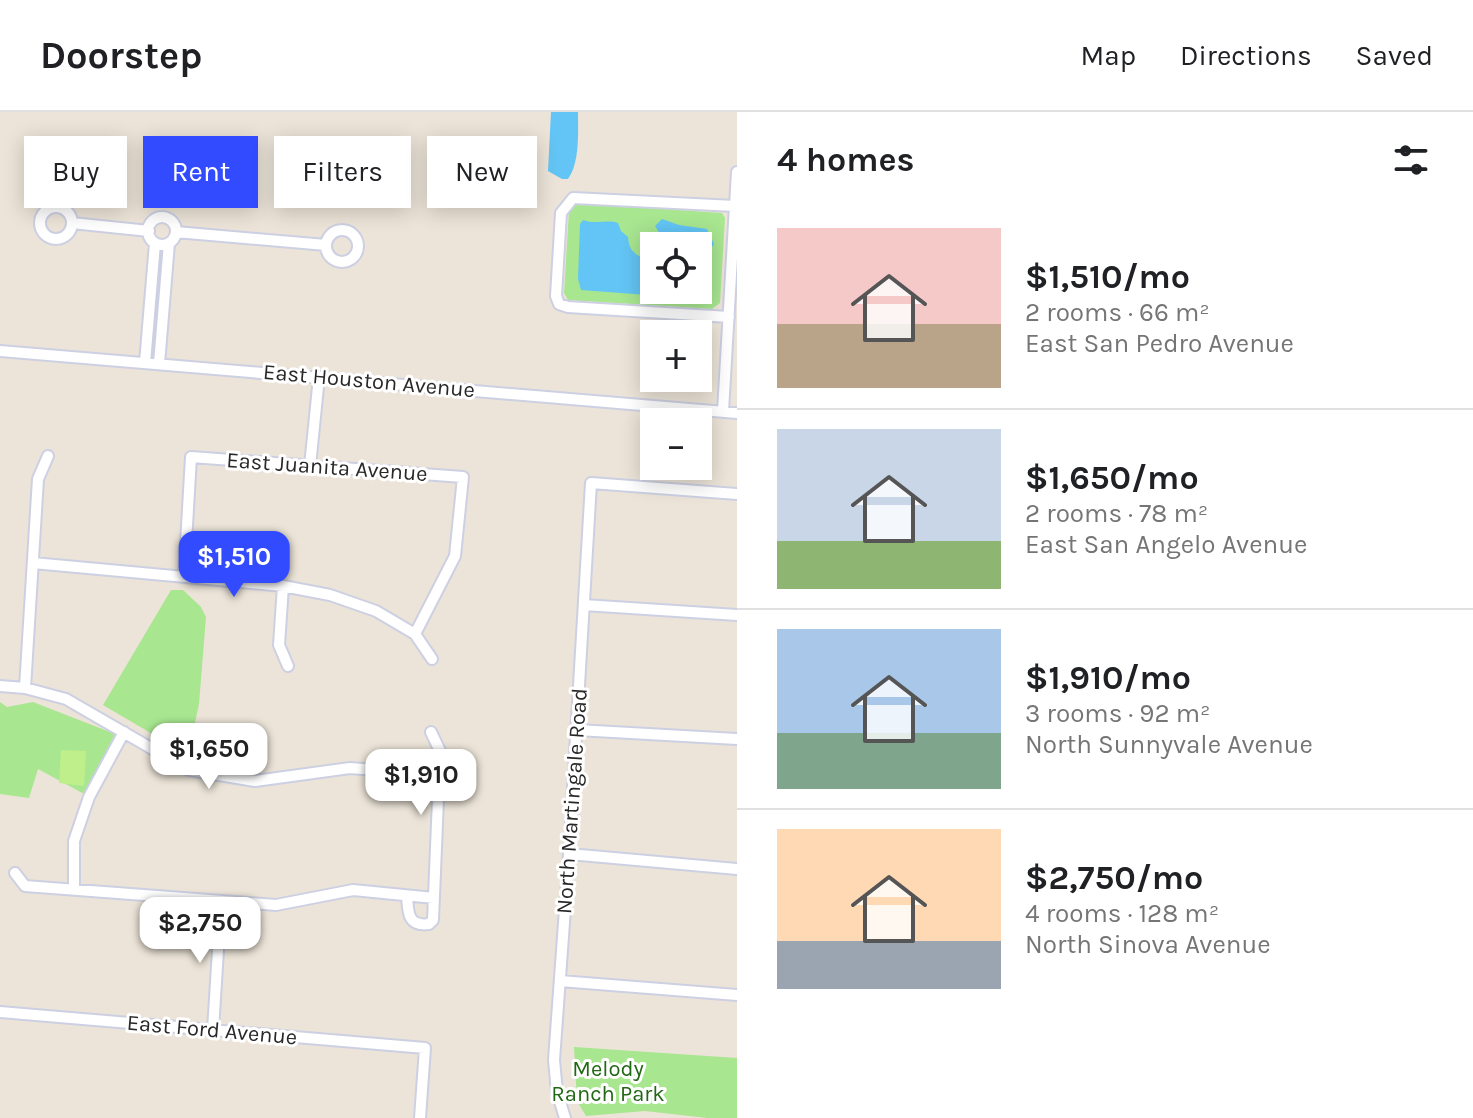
<!DOCTYPE html>
<meta charset="utf-8">
<style>
:root{--surface:#fff;--page:#f2f2f2;--text:#202124;--muted:#757577;--line:#e0e0e0;--accent:#324bff}
body{margin:0;font-family:Karla,sans-serif;background:var(--page);color:var(--text);height:100vh;display:flex;flex-direction:column;font-size:30px;white-space:nowrap}
*{box-sizing:border-box;margin:0}
p{font-size:26px;color:var(--muted)}
.icon{flex:none;width:44px;height:44px;fill:none;stroke:currentColor;stroke-width:2;stroke-linecap:round;stroke-linejoin:round}
.map{position:relative;flex:1;overflow:hidden}
.panel{display:flex;flex-direction:column;background:var(--surface);width:736px}
.panel>*{flex:none}
.top-card{position:absolute;left:24px;top:24px;width:592px;height:72px;display:flex;gap:16px}
.fabs{position:absolute;left:640px;top:120px;display:grid;gap:16px}
.fabs a{display:grid;place-items:center;width:72px;height:72px;border-radius:0px;background:var(--surface);box-shadow:0 4px 20px #0003;font-size:40px}
.price{position:absolute;translate:-50% -68px;padding:0 18px;border-radius:16px;background:#fff;color:#222;font-size:26px;line-height:52px;filter:drop-shadow(0 2px 4px #0008)}
.price::after{content:'';position:absolute;left:50%;top:48px;width:24px;height:18px;margin-left:-12px;background:inherit;clip-path:polygon(0 0,100% 0,50% 100%)}
.price.on{background:var(--accent);color:#fff}
ul{padding:0;list-style:none}
li{display:flex;align-items:center;gap:24px;height:200px;padding:0 40px}
li+li{border-top:2px solid var(--line)}
li span{display:grid;place-items:center;flex:none;width:224px;height:160px;border-radius:0px;color:#555}
li>.icon{margin-inline-start:auto}
span .icon{width:96px;height:96px;fill:#fffc;stroke-width:1}
li b{font-size:34px}
h2{display:flex;justify-content:space-between;align-items:center;height:96px;padding:0 40px;font-size:34px}
.pill{padding:0 28px;border-radius:0px;background:var(--surface);box-shadow:0 4px 20px #0003;font-size:28px;line-height:72px}
.pill.on{background:var(--accent);color:#fff}
header{display:flex;align-items:center;gap:48px;box-sizing:border-box;height:112px;padding:0 40px;background:var(--surface);border-bottom:2px solid var(--line)}
header strong{font-size:38px}
nav{display:flex;gap:44px;margin-inline-start:auto;font-size:28px}
main{display:flex;flex:1;min-height:0}
.map>svg:first-child{display:block}
</style>
<header>
<strong>Doorstep</strong>
<nav><a>Map</a><a>Directions</a><a>Saved</a></nav>
</header>
<main>
<div class="map">
<svg width="737" height="1006" viewBox="0 0 737 1006">
<rect width="100%" height="100%" fill="#ece4d8"/>
<!-- green -->
<path fill="#a8e690" fill-rule="evenodd" d="M 577,91 L 722,101 L 725,106 L 720,191 L 712,197 L 568,188 L 564,181 L 569,99 ZM 654,134 L 698,134 L 698,178 L 654,178 Z
M 171,478 L 183,478 L 201,495 L 206,505 L 199,592 L 188,643 L 103,593 Z
M 0,590 L 7,595 L 33,590 L 115,622 L 86,683 L 38,657 L 29,686 L 0,682 Z
M 574,935 L 737,946 L 737,1006 L 707,1006 L 645,999 L 586,1004 L 577,989 Z"/>
<!-- pitch -->
<path fill="#beef8b" d="M 61,638 L 86,639 L 84,674 L 59,671 Z"/>
<!-- water -->
<path fill="#63c5f5" d="M 551,0 L 578,0 C 578,19 580,51 568,67 L 562,67 L 548,59 Z
M 662,107 L 679,113 L 707,117 L 714,132 L 709,139 L 709,176 L 703,182 L 694,184 L 676,181 L 647,183 L 581,178 L 578,167 L 580,112 L 583,108 C 596,113 607,107 618,111 L 621,119 L 628,125 C 629,135 631,139 639,144 L 654,143 L 654,178 L 698,178 L 698,134 L 662,134 L 663,127 L 655,114 Z"/>
<g fill="none" stroke-linecap="round" stroke-linejoin="round">
<defs>
<path id="minor" d="M40 111a16 16 0 1 1 32 0a16 16 0 1 1-32 0Z
M148 119a14 14 0 1 1 28 0a14 14 0 1 1-28 0Z
M 72,111 L 149,119
M326 134a16 16 0 1 1 32 0a16 16 0 1 1-32 0Z
M 176,120 L 326,133
M 729,205 L 568,195 L 559,192 L 556,184 L 561,101 L 573,86 L 735,94
M 0,239 L 737,301
M 145,251 L 155,131
M 159,252 L 169,131
M 723,299 L 737,60
M 310,354 L 319,265
M 33,451 L 283,474 L 330,483 L 376,499 L 415,522 L 432,547
M 184,465 L 191,345 L 463,365 L 455,444 L 415,522
M 283,474 L 279,533 L 288,554
M 584,493 L 737,503
M 0,574 L 25,576 L 66,587 L 189,658 L 255,669 L 350,656 L 440,663
M 25,576 L 38,367 L 48,344
M 577,618 L 737,627
M 569,742 L 737,757
M 15,761 L 25,774 L 276,793 L 353,778 L 434,786
M 74,776 L 74,729 L 89,685 L 124,620
M 407,784 C 408,801 408,815 429,812 L 433,808 L 440,639 L 431,620
M 560,869 L 737,883
M 0,900 L 425,936 L 420,1006
M 213,918 L 221,790
M 565,1006 L 557,980 L 554,948 L 569,742 L 591,371 L 737,382"/>
</defs>
<!-- minor casing -->
<use href="#minor" stroke="#cdd0e2" stroke-width="14"/>
<!-- minor -->
<use href="#minor" stroke="#fff" stroke-width="10"/>
</g>
<g text-anchor="middle" dominant-baseline="central" stroke-width="6" stroke-linejoin="round" paint-order="stroke">
<!-- street labels -->
<g font-size="22" fill="#282828" stroke="#fff">
<text transform="translate(369 269) rotate(5)">East Houston Avenue</text>
<text transform="translate(327 355) rotate(4)">East Juanita Avenue</text>
<text transform="translate(572 689) rotate(-86)">North Martingale Road</text>
<text transform="translate(212 918) rotate(5)">East Ford Avenue</text>
</g>
<!-- park labels -->
<g font-size="22" fill="#216815" stroke="#fff">
<text x="608" y="957">Melody<tspan x="608" dy="25">Ranch Park</tspan></text>
</g>
</g>
</svg>
<div class="fabs">
<a><svg class="icon" aria-label="locate" viewBox="0 0 24 24"><circle cx="12" cy="12" r="6"/><path d="M12 2v4M12 18v4M2 12h4M18 12h4"/></svg></a>
<a>+</a>
<a>−</a>
</div>
<b class="price on" style="left:234px;top:487px">$1,510</b>
<b class="price" style="left:209px;top:679px">$1,650</b>
<b class="price" style="left:421px;top:705px">$1,910</b>
<b class="price" style="left:200px;top:853px">$2,750</b>
<div class="top-card">
<a class="pill">Buy</a>
<a class="pill on">Rent</a>
<a class="pill">Filters</a>
<a class="pill">New</a>
</div>
</div>
<section class="panel">
<h2>4 homes<svg class="icon" aria-label="filters" viewBox="0 0 24 24"><path d="M4 7h16M4 17h16"/><circle cx="9" cy="7" r="2"/><circle cx="15" cy="17" r="2"/></svg></h2>
<ul>
<li><span style="background:linear-gradient(#f6c9c9 60%,#b9a48a 0)"><svg class="icon" aria-label="home" viewBox="0 0 24 24"><path d="M3 11l9-7 9 7M6 9v11h12V9"/></svg></span><div><b>$1,510/mo</b><p>2 rooms · 66 m²</p><p>East San Pedro Avenue</p></div></li>
<li><span style="background:linear-gradient(#c9d6e8 70%,#8fb573 0)"><svg class="icon" aria-label="home" viewBox="0 0 24 24"><path d="M3 11l9-7 9 7M6 9v11h12V9"/></svg></span><div><b>$1,650/mo</b><p>2 rooms · 78 m²</p><p>East San Angelo Avenue</p></div></li>
<li><span style="background:linear-gradient(#a9c7e8 65%,#7fa58c 0)"><svg class="icon" aria-label="home" viewBox="0 0 24 24"><path d="M3 11l9-7 9 7M6 9v11h12V9"/></svg></span><div><b>$1,910/mo</b><p>3 rooms · 92 m²</p><p>North Sunnyvale Avenue</p></div></li>
<li><span style="background:linear-gradient(#ffd9b3 70%,#9aa5b1 0)"><svg class="icon" aria-label="home" viewBox="0 0 24 24"><path d="M3 11l9-7 9 7M6 9v11h12V9"/></svg></span><div><b>$2,750/mo</b><p>4 rooms · 128 m²</p><p>North Sinova Avenue</p></div></li>
</ul>
</section>
</main>
